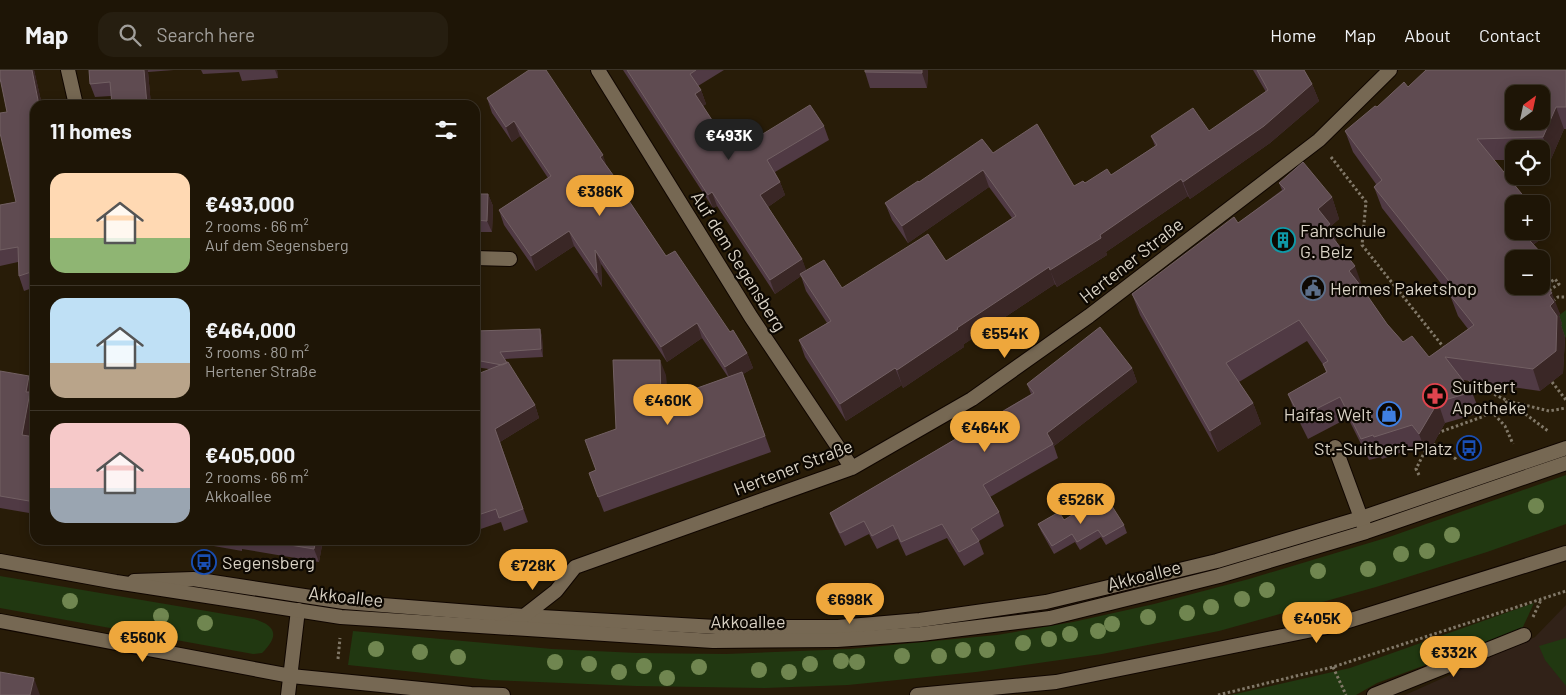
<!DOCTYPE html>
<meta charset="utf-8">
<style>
:root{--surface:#1e1506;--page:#261e10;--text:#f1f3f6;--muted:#a19f9b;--line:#3c3428;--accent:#eea73c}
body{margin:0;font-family:Barlow,sans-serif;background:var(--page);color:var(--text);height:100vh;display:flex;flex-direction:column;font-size:19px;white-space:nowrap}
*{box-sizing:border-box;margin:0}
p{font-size:16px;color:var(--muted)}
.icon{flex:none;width:28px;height:28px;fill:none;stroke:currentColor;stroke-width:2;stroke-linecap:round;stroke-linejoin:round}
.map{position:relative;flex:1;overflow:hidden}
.panel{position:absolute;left:30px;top:30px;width:450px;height:445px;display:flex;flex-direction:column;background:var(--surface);border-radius:15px;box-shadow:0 2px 12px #0003,0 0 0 1px var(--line)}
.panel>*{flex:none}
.needle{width:32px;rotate:33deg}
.buttons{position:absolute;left:1505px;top:15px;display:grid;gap:10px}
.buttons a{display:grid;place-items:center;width:45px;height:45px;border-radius:10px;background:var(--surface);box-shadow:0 2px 12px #0003,0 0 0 1px var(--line);font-size:25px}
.price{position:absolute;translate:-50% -42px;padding:0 11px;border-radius:18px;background:var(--accent);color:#111;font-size:16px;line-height:32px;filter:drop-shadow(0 1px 2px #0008)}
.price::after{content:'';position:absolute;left:50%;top:30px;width:15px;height:11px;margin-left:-8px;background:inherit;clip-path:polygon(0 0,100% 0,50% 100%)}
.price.active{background:#222;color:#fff}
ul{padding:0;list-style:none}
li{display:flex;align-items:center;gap:15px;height:125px;padding:0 20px}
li+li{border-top:1px solid var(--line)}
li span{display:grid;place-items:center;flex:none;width:140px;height:100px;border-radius:15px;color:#555}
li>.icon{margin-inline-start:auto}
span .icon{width:60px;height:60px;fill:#fffc;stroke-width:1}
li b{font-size:21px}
h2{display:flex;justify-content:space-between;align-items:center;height:60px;padding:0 20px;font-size:21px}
header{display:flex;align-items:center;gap:30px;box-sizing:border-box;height:70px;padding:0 25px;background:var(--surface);border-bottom:1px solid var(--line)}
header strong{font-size:24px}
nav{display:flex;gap:28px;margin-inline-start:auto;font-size:18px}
.search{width:350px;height:45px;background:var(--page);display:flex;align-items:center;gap:12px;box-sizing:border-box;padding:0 18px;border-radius:15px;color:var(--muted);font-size:19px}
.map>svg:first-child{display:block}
</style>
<header>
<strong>Map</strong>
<div class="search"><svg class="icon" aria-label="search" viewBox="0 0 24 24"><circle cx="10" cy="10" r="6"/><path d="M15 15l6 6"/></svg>Search here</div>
<nav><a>Home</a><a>Map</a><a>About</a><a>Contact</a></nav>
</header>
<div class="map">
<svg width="1566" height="625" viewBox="0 0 1566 625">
<rect width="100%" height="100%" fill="#281c08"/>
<!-- education -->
<path fill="#312218" d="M 1566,535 L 1566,625 L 1405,625 L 1535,567 Z"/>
<!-- green -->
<path fill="#213811" d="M 1566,240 L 1566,268 L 1557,257 L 1557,247 Z
M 1566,405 L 1566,454 L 1487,482 L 1376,517 L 1219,561 L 1102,584 L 976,602 L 848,615 L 765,618 L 636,616 L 491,610 L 348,595 L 353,561 L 552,579 L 637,583 L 726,584 L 850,579 L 997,565 L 1073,552 L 1154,534 L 1249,509 L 1389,467 Z
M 0,506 L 254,549 C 277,556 279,566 262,583 L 253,584 L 0,538 Z
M 1534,533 L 1522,559 L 1377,613 L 1356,625 L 1231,625 L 1350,598 Z
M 1566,568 L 1566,616 L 1545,590 L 1539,576 Z"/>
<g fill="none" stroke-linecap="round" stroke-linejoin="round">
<defs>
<path id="service" d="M 1335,377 L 1364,456
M 134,511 L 193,509 L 344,532 L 524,546 L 716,557 L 838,557 L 920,550 L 1046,532 L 1217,491 L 1361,448 L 1566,378"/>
<path id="minor" d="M 68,0 L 76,35
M 598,0 L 751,247 L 852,398
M 475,188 L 510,189
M 500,557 L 524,546 L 556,521 L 575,497 L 852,398 L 972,329 L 1089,246 L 1319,70 L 1390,0
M 288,625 L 298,540
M 1374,625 L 1524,565"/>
<path id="secondary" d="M 0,491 L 116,512 L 341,547 L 713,571 L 837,570 L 921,564 L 1050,548 L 1219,506 L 1366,462 L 1566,393
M 0,551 L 291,606 L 471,624 L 503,625
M 917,625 L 1056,612 L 1332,556 L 1566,483"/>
</defs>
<!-- service casing -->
<use href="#service" stroke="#100600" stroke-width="16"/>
<!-- minor casing -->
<use href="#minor" stroke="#100600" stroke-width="16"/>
<!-- secondary casing -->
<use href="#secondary" stroke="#100600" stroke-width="16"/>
<!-- path -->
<path stroke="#817868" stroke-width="3" stroke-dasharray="2.5 2.5" stroke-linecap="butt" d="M 1331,87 L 1366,132 L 1362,175 L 1445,279
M 1543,217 L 1555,209 L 1559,214 L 1548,221
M 1553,231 L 1558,227 L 1566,227
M 1469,309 L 1473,314 L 1508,331 L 1549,341 L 1566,338
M 1552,312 L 1566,330
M 1491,341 L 1505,356 L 1513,374
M 1437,363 L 1482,347 L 1508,331 L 1548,361
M 1433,374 L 1456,389 L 1457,391
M 1419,405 L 1416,399 L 1426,379
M 1533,547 L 1541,530
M 338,589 L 340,568
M 1333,597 L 1346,625
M 1218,625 L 1333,597 L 1566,521"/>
<!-- service -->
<use href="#service" stroke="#766853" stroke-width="14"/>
<!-- minor -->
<use href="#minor" stroke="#766853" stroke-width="14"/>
<!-- secondary -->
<use href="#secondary" stroke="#766853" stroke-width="14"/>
</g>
<!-- trees -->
<g fill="#708650">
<circle cx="1536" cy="436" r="8"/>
<circle cx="1452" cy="465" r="8"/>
<circle cx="1427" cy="481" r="8"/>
<circle cx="1401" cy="484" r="8"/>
<circle cx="1368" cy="499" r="8"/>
<circle cx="1318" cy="501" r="8"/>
<circle cx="1267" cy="520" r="8"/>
<circle cx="1242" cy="529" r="8"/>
<circle cx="70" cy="531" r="8"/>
<circle cx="1211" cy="537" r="8"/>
<circle cx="1187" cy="543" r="8"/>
<circle cx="161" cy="546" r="8"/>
<circle cx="1148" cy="547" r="8"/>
<circle cx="205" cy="553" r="8"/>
<circle cx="1112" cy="554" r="8"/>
<circle cx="1098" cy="561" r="8"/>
<circle cx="1070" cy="564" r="8"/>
<circle cx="1049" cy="569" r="8"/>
<circle cx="1023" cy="573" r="8"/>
<circle cx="376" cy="579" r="8"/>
<circle cx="963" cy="580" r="8"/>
<circle cx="987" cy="580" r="8"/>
<circle cx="420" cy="582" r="8"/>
<circle cx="902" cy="586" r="8"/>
<circle cx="939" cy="586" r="8"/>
<circle cx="458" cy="587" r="8"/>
<circle cx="841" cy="591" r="8"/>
<circle cx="555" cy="592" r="8"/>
<circle cx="857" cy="592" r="8"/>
<circle cx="589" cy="594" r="8"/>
<circle cx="810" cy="594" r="8"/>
<circle cx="644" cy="596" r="8"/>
<circle cx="699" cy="597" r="8"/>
<circle cx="759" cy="600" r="8"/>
<circle cx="619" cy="602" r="8"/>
<circle cx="789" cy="602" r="8"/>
<circle cx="667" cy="608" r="8"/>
</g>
<!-- wall -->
<path fill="#503a44" d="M 0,0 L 34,0 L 42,35 L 45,35 L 35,35 L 35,217 L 24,221 L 19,206 L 18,192 L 0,196 L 0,135 L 16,132 L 7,42 L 1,12 L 0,12 Z
M 89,0 L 174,0 L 148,2 L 151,35 L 112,35 L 111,26 L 95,27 L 90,14 Z
M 201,0 L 277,0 L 278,8 L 242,11 L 239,2 L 203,4 Z
M 623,0 L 724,0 L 698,16 L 701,20 L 706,34 L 703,36 L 731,79 L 740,78 L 824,56 L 829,70 L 775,102 L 780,112 L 785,125 L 768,137 L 802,189 L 806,201 L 842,218 L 946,191 L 1012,148 L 989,117 L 908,173 L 892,150 L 885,133 L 919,112 L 993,83 L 1074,116 L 1085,113 L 1111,105 L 1155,76 L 1151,66 L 1209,61 L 1266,22 L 1253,0 L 1304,0 L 1312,14 L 1319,31 L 1270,73 L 1190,129 L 1188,126 L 1106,182 L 1107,185 L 1057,217 L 1055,214 L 964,274 L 964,277 L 903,318 L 902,315 L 846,351 L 805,287 L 799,270 L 827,253 L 806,221 L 801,206 L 775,224 L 717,136 L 713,138 Z
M 865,0 L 928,0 L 927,18 L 870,18 L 865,2 Z
M 1566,0 L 1566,59 L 1564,59 L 1551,89 L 1541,89 L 1541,79 L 1514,79 L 1514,90 L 1494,90 L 1541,161 L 1541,153 L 1546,165 L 1533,175 L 1542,184 L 1550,206 L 1543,211 L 1560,244 L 1559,245 L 1562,254 L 1561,255 L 1565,267 L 1563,303 L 1540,321 L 1463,310 L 1472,322 L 1480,343 L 1445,353 L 1427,385 L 1420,376 L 1382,389 L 1381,387 L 1369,390 L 1348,348 L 1308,369 L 1296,345 L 1288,324 L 1326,302 L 1324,296 L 1307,271 L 1239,312 L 1253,333 L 1261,354 L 1218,382 L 1140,245 L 1132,224 L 1238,153 L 1282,120 L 1279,113 L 1332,127 L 1339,149 L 1331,156 L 1337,173 L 1362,218 L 1387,254 L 1403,272 L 1429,287 L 1468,259 L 1458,246 L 1450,225 L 1382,138 L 1374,117 L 1376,114 L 1353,82 L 1345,61 L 1377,37 L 1408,17 Z
M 487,28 L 607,96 L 632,135 L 666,186 L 747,283 L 753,298 L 743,304 L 771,382 L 604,442 L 589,403 L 596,400 L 616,359 L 666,305 L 667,329 L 728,307 L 702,268 L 667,292 L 601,194 L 602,217 L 574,176 L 536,201 L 504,155 L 499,140 L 548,108 L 520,66 L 512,72 L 492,43 Z
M 475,124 L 488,124 L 493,136 L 492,162 L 475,162 Z
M 540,259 L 542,267 L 543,287 L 505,289 L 535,335 L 539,348 L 500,372 L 528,452 L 504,461 L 501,452 L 475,461 L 475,395 L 480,394 L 489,299 L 475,297 L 475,261 Z
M 1132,298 L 1137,312 L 1054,376 L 1058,388 L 990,427 L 999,442 L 1004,456 L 979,471 L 984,484 L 964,496 L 947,468 L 906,486 L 898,469 L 877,479 L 869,464 L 845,476 L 835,456 L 830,443 L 1031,324 L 1027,314 Z
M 0,301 L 34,320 L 32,329 L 34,335 L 29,366 L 35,367 L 35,444 L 0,438 Z
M 1090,445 L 1124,455 L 1127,463 L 1106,475 L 1101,467 L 1080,480 L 1075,472 L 1054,484 L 1041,461 L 1038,454 Z
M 180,470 L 323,470 L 319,492 L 242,479 L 242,481 Z"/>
<!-- shaded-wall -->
<path fill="#3a2726" d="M 32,0 L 34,0 L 42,35 L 39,35 Z
M 144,0 L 148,0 L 148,2 L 151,35 L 147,35 Z
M 275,0 L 277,0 L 278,8 Z
M 922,0 L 928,0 L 927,18 L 922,3 Z
M 1312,14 L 1319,31 L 1270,73 L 1190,129 L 1183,112 Z
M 701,20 L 706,34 L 700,38 L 695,24 Z
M 1556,37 L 1564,59 L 1551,89 L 1543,67 Z
M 514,51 L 520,66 L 512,72 L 506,57 Z
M 603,85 L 608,100 L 600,87 Z
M 983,100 L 989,117 L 908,173 L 902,156 Z
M 1181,109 L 1188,126 L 1106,182 L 1107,185 L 1057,217 L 1050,200 L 1100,165 Z
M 780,112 L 785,125 L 765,139 L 760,125 Z
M 712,122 L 717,136 L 713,138 L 708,125 Z
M 488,124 L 493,136 L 492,162 L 487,151 Z
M 1332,127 L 1339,149 L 1331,156 L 1338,176 L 1333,179 L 1318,139 Z
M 1541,153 L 1546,165 L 1526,180 L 1519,161 L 1541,161 Z
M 569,161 L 574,176 L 536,201 L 531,186 Z
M 595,180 L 601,194 L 602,217 L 597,203 Z
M 1542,184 L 1550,206 L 1541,212 L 1541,189 L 1536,189 Z
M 802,189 L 807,202 L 800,204 L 801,206 L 775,224 L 770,210 Z
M 1355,196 L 1363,218 L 1349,201 Z
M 1049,197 L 1055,214 L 964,274 L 964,277 L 903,318 L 897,300 L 957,258 Z
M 1552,223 L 1560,244 L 1559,245 L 1562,254 L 1561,255 L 1565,267 L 1563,303 L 1540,321 L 1533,299 L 1550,236 L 1549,225 Z
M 697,253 L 702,268 L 667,292 L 661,277 Z
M 540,259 L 542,267 L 543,287 L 541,279 Z
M 747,283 L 753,298 L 731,312 L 725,297 Z
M 660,290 L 666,305 L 667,346 L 661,331 Z
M 895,298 L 902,315 L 846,351 L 840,334 Z
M 1132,298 L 1137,312 L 1054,376 L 1047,363 Z
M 29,306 L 34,320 L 32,329 L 34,335 L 27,378 L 22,365 L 26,322 Z
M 1438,332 L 1445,353 L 1427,385 L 1419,364 Z
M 1253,333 L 1261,354 L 1218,382 L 1210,361 Z
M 535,335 L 539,348 L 500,372 L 528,452 L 495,359 Z
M 316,470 L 323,470 L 319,492 L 314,479 Z
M 34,608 L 40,625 L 30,625 Z"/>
<!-- building -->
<path fill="#5f4b51" stroke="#726063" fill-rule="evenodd" d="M 0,0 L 32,0 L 39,35 L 35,35 L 35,205 L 31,202 L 19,206 L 18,177 L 0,180 L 0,135 L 16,132 L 0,63 L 0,43 L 7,42 L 0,8 Z
M 89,0 L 144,0 L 147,35 L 112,35 L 110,12 L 90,14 Z
M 529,0 L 546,0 L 603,85 L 600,87 L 629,127 L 627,128 L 666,186 L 675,181 L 730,262 L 733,260 L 747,283 L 725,297 L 697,253 L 661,277 L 595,180 L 597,203 L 569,161 L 531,186 L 499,140 L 551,106 L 514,51 L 506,57 L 487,28 Z
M 627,0 L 696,0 L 690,4 L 701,20 L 695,24 L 731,79 L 738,75 L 740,78 L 810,35 L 824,56 L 767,90 L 780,112 L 760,125 L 802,189 L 770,210 L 712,122 L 708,125 Z
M 865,0 L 922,0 L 922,3 L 865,2 Z
M 1257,0 L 1304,0 L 1312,14 L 1264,56 L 1183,112 L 1181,109 L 1100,165 L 1101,168 L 1050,200 L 1049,197 L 957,258 L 958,259 L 897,300 L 895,298 L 840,334 L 799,270 L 831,251 L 800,204 L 824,190 L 842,218 L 928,164 L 946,191 L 1016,146 L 983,100 L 902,156 L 885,133 L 918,111 L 919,112 L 982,69 L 993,83 L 1037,54 L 1074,116 L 1083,111 L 1085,113 L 1107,99 L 1111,105 L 1157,75 L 1151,66 L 1193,38 L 1209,61 L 1268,20 Z
M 1426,0 L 1566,0 L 1566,37 L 1556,37 L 1543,67 L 1477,69 L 1530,134 L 1514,134 L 1514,161 L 1521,161 L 1542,184 L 1536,189 L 1514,189 L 1514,216 L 1541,216 L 1541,208 L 1552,223 L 1549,225 L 1554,232 L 1550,236 L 1557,246 L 1556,281 L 1533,299 L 1445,287 L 1472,322 L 1438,332 L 1419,364 L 1412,355 L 1374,367 L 1373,365 L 1361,369 L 1340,327 L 1300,347 L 1288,324 L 1327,302 L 1323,294 L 1328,291 L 1299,250 L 1226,293 L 1253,333 L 1210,361 L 1132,224 L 1234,147 L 1238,153 L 1285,119 L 1279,113 L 1303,92 L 1332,127 L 1318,139 L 1330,154 L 1325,158 L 1355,196 L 1349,201 L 1360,215 L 1387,254 L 1403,272 L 1412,266 L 1429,287 L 1474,255 L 1450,225 L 1456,220 L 1374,117 L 1382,110 L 1345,61 L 1375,36 L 1377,37 L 1404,12 L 1408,17 ZM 1514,24 L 1541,24 L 1541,51 L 1514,51 Z
M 475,124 L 488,124 L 487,151 L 475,150 Z
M 1100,257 L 1132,298 L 1047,363 L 1053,374 L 983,415 L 999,442 L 971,459 L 979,471 L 959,482 L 942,454 L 901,472 L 893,455 L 872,466 L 864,451 L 840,463 L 830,443 L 1034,323 L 1027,314 Z
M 540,259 L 541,279 L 500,282 L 507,293 L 502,295 L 475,290 L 475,261 Z
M 613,290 L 660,290 L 661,331 L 742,302 L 765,366 L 598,427 L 589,403 L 596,400 L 585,370 L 616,359 Z
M 508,292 L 535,335 L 495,359 L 523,439 L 499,448 L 496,439 L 475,446 L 475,395 L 480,394 L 475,381 L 475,305 Z
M 0,301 L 29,306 L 26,322 L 30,322 L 22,365 L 35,367 L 35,432 L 0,426 Z
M 1110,433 L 1124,455 L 1103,467 L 1098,460 L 1077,472 L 1072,464 L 1052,476 L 1038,454 L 1059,442 L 1064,450 L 1085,437 L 1090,445 Z
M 260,470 L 316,470 L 314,479 Z
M 0,602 L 34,608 L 30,625 L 0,625 Z"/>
<!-- icons -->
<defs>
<symbol id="building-ring" viewBox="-11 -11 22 22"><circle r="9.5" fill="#0d0802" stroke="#0f9aa8" stroke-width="1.5"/><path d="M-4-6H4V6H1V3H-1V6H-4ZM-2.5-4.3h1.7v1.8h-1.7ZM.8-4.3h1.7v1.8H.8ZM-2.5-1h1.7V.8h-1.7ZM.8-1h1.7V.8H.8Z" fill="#0f9aa8"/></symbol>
<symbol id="civic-ring" viewBox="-11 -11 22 22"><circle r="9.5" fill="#0d0802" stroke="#5c6f8a" stroke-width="1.5"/><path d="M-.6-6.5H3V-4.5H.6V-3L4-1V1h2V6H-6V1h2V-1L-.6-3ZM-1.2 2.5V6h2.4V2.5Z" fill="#5c6f8a"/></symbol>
<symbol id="pharmacy-ring" viewBox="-11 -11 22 22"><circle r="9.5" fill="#0d0802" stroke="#e0444e" stroke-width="1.5"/><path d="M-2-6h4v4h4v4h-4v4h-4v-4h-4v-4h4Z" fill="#e0444e"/></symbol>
<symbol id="shop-ring" viewBox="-11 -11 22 22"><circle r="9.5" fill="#0d0802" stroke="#3f7fe0" stroke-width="1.5"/><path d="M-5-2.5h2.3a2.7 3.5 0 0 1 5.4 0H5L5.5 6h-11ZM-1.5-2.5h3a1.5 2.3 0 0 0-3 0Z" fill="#3f7fe0"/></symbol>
<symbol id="bus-ring" viewBox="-11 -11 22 22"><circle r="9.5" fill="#0d0802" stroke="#1a4fb4" stroke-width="1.5"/><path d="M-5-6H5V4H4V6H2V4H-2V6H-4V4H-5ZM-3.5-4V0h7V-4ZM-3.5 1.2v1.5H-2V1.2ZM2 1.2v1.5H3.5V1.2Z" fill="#1a4fb4"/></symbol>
</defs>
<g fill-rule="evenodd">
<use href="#building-ring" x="1269" y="156" width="28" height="28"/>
<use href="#civic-ring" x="1299" y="204" width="28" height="28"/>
<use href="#pharmacy-ring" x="1421" y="312" width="28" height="28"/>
<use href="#shop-ring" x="1375" y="330" width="28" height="28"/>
<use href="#bus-ring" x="1455" y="364" width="28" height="28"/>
<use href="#bus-ring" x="190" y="478" width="28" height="28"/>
</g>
<g text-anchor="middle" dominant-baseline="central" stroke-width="4.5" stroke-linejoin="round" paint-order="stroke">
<!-- poi labels -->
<g font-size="18" fill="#d8d1c4" stroke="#0d0802" text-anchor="start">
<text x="1300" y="160">Fahrschule<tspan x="1300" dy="21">G. Belz</tspan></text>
<text x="1330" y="218">Hermes Paketshop</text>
<text x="1452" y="316">Suitbert<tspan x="1452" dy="21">Apotheke</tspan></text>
<text x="1372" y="344" text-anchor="end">Haifas Welt</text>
<text x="1452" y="378" text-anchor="end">St.-Suitbert-Platz</text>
<text x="222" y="492">Segensberg</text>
</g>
<!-- street labels -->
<g font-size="18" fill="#d8d1c4" stroke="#0d0802">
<text transform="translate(1131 190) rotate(-38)">Hertener Straße</text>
<text transform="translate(739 191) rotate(58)">Auf dem Segensberg</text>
<text transform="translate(793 397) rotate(-21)">Hertener Straße</text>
<text transform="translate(1144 505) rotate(-14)">Akkoallee</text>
<text transform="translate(346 526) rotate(6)">Akkoallee</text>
<text x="748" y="551">Akkoallee</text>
</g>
</g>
</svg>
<div class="buttons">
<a><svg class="needle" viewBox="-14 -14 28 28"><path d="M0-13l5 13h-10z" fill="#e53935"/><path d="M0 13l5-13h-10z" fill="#a19f9b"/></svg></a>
<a><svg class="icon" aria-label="locate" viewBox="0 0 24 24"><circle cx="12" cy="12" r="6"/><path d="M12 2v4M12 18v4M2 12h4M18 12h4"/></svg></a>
<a>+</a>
<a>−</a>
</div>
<b class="price active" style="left:729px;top:91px">€493K</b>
<b class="price" style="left:600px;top:147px">€386K</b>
<b class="price" style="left:1005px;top:289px">€554K</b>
<b class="price" style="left:668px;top:356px">€460K</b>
<b class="price" style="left:985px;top:383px">€464K</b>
<b class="price" style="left:1081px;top:455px">€526K</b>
<b class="price" style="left:533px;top:521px">€728K</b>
<b class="price" style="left:850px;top:555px">€698K</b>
<b class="price" style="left:1317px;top:574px">€405K</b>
<b class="price" style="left:143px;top:593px">€560K</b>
<b class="price" style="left:1454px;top:608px">€332K</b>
<section class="panel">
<h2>11 homes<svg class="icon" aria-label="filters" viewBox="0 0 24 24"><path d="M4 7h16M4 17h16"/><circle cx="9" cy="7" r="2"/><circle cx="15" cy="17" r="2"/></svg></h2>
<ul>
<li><span style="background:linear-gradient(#ffd9b3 65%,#8fb573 0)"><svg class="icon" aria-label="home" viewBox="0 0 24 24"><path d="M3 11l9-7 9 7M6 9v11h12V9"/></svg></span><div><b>€493,000</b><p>2 rooms · 66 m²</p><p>Auf dem Segensberg</p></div></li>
<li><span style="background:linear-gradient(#bfe0f5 65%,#b9a48a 0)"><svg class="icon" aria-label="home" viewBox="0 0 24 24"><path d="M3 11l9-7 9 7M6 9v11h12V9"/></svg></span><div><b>€464,000</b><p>3 rooms · 80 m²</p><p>Hertener Straße</p></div></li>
<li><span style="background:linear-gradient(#f6c9c9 65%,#9aa5b1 0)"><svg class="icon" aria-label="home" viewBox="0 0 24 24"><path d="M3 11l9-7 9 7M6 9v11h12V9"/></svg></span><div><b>€405,000</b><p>2 rooms · 66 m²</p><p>Akkoallee</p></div></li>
</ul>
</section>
</div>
